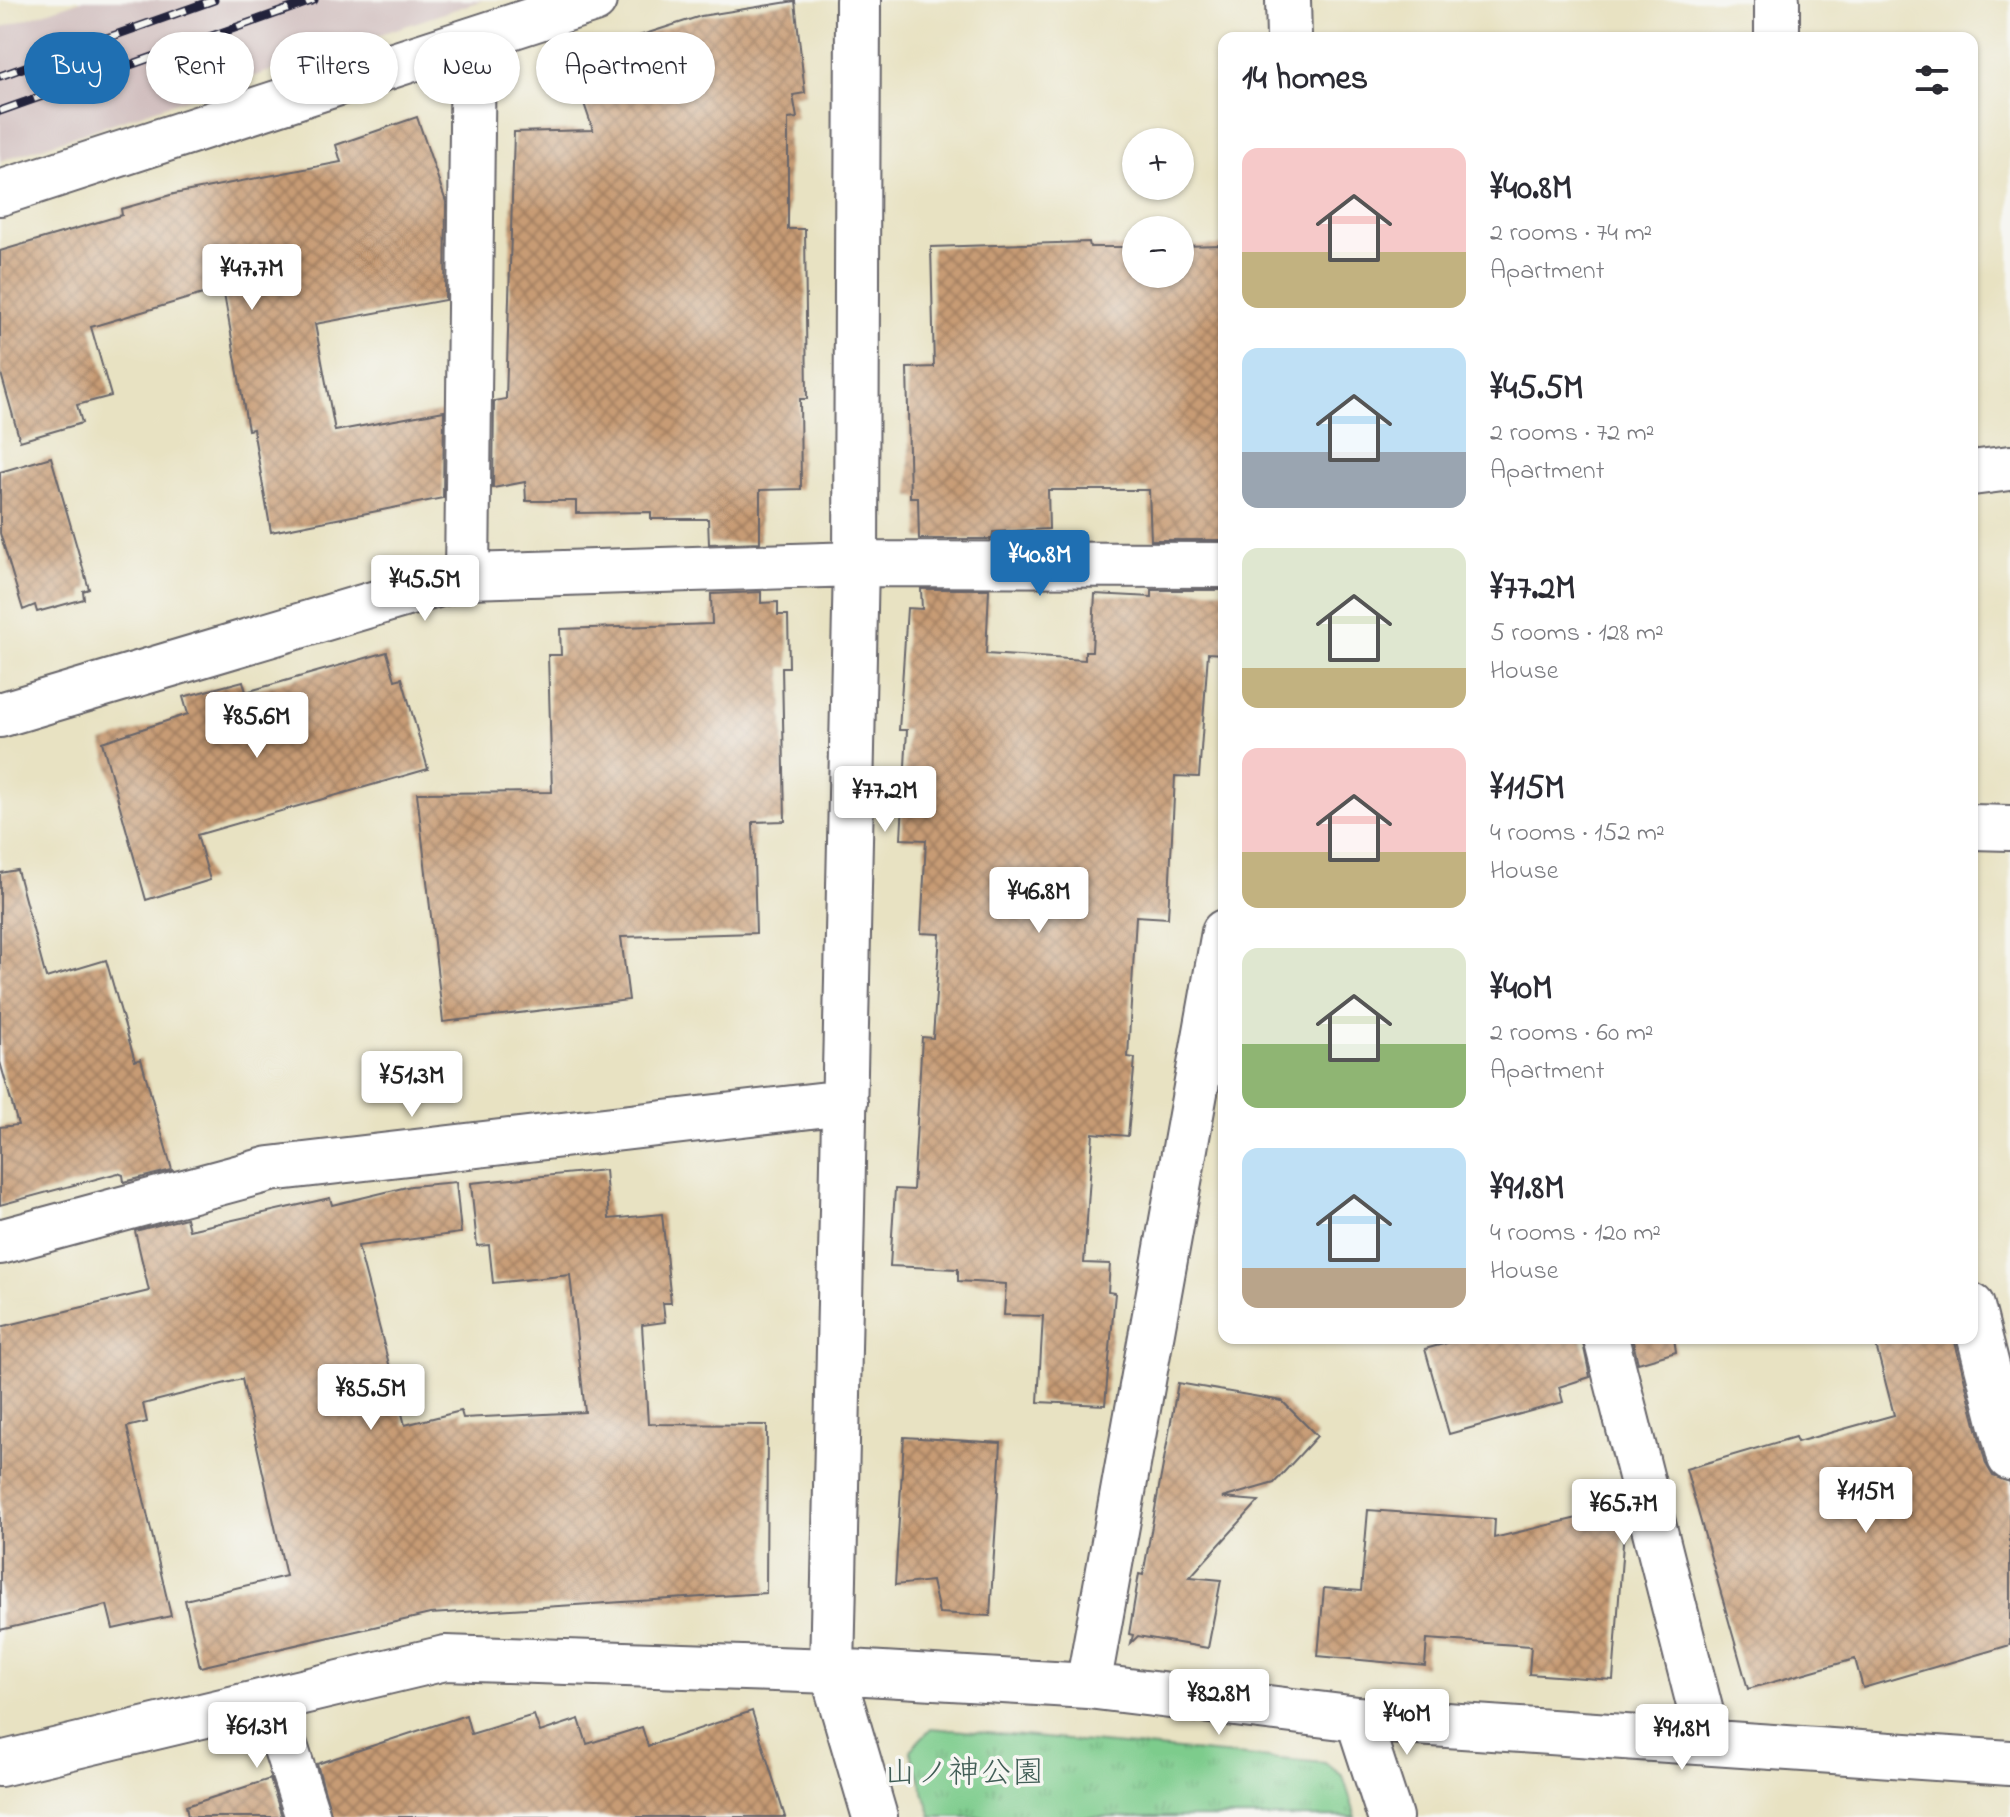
<!DOCTYPE html>
<meta charset="utf-8">
<style>
:root{--surface:#fff;--page:#f2f2f3;--text:#2b2b33;--muted:#7c7c81;--accent:#1f6fb2}
body{margin:0;font-family:"Indie Flower","Klee One",sans-serif;background:var(--page);color:var(--text);height:100vh;display:flex;flex-direction:column;font-size:30px;white-space:nowrap}
*{box-sizing:border-box;margin:0}
p{font-size:26px;color:var(--muted)}
.icon{flex:none;width:44px;height:44px;fill:none;stroke:currentColor;stroke-width:2;stroke-linecap:round;stroke-linejoin:round}
.map{position:relative;flex:1;overflow:hidden}
.sheet{position:absolute;left:1218px;top:32px;width:760px;height:1312px;display:flex;flex-direction:column;background:var(--surface);border-radius:16px;box-shadow:0 2px 6px #0004}
.sheet>*{flex:none}
.hud{position:absolute;left:24px;top:32px;width:760px;height:72px;display:flex;gap:16px}
.tools{position:absolute;left:1122px;top:128px;display:grid;gap:16px}
.tools a{display:grid;place-items:center;width:72px;height:72px;border-radius:50%;background:var(--surface);box-shadow:0 2px 6px #0004;font-size:40px}
.price{position:absolute;translate:-50% -68px;padding:0 18px;border-radius:8px;background:#fff;color:#222;font-size:26px;line-height:52px;filter:drop-shadow(0 2px 4px #0008)}
.price::after{content:'';position:absolute;left:50%;top:48px;width:24px;height:18px;margin-left:-12px;background:inherit;clip-path:polygon(0 0,100% 0,50% 100%)}
.price.on{background:var(--accent);color:#fff}
ul{padding:0;list-style:none}
li{display:flex;align-items:center;gap:24px;height:200px;padding:0 24px}
li span{display:grid;place-items:center;flex:none;width:224px;height:160px;border-radius:16px;color:#555}
li>.icon{margin-inline-start:auto}
span .icon{width:96px;height:96px;fill:#fffc;stroke-width:1}
li b{font-size:34px}
h2{display:flex;justify-content:space-between;align-items:center;height:96px;padding:0 24px;font-size:34px}
.tag{padding:0 28px;border-radius:36px;background:var(--surface);box-shadow:0 2px 6px #0004;font-size:28px;line-height:72px}
.tag.on{background:var(--accent);color:#fff}
.map>svg:first-child{display:block}
</style>
<div class="map">
<svg width="2010" height="1817" viewBox="0 0 2010 1817">
<defs>
<pattern id="park-tufts" width="24" height="20" patternUnits="userSpaceOnUse" patternTransform="scale(2)"><rect width="24" height="20" fill="#7dcc8c"/><path d="M3 7l-1-3M5 7V3M7 7l1-3M15 17l-1-3M17 17v-4M19 17l1-3" fill="none" stroke="#6caf7a"/></pattern>
<pattern id="building-cross-hatch" width="8" height="8" patternUnits="userSpaceOnUse" patternTransform="scale(2)"><rect width="8" height="8" fill="#c79b74"/><path d="M0 0l8 8M0 8l8-8" fill="none" stroke="#a17e60"/></pattern>
</defs>
<rect width="100%" height="100%" fill="#f6f6f2"/>
<filter id="ink" filterUnits="userSpaceOnUse"><feTurbulence type="fractalNoise" baseFrequency=".0125" numOctaves="2"/><feDisplacementMap in="SourceGraphic" scale="16" xChannelSelector="R" yChannelSelector="G"/><feConvolveMatrix kernelMatrix="1 2 1 2 8 2 1 2 1" color-interpolation-filters="sRGB"/></filter>
<filter id="wash" filterUnits="userSpaceOnUse"><feTurbulence type="fractalNoise" baseFrequency=".006" numOctaves="4" result="noise"/><feDisplacementMap in="SourceGraphic" scale="32" xChannelSelector="R" yChannelSelector="G"/><feGaussianBlur stdDeviation="1.8" result="paint"/><feColorMatrix in="noise" values="0 0 0 0 0 0 0 0 0 0 0 0 0 0 0 0 0 1.4 0 .05"/><feComposite in="paint" operator="in"/></filter>
<g filter="url(#wash)">
<rect width="100%" height="100%" fill="#e8e2c2"/>
<!-- industrial -->
<path fill="#d1bfbf" d="M 81,0 L 483,0 L 0,161 L 0,28 Z"/>
<!-- park -->
<path fill="url(#park-tufts)" stroke="#507764" stroke-width="2" d="M 931,1728 L 1325,1763 L 1343,1776 L 1356,1817 L 932,1817 L 910,1750 Z"/>
<g id="blocks">
<!-- building -->
<path fill="url(#building-cross-hatch)" d="M 795,1 L 805,93 L 793,95 L 797,118 L 788,119 L 788,229 L 805,229 L 807,399 L 800,399 L 801,489 L 760,490 L 760,542 L 709,544 L 708,519 L 651,519 L 651,512 L 576,513 L 576,501 L 526,501 L 525,482 L 493,488 L 494,401 L 506,399 L 514,132 L 593,130 L 573,71 L 582,69 L 577,56 L 701,16 Z
M 417,117 L 446,202 L 445,300 L 315,324 L 335,431 L 444,411 L 443,498 L 271,532 L 253,429 L 248,430 L 223,288 L 91,327 L 111,396 L 77,405 L 82,423 L 20,441 L 0,370 L 0,251 L 122,215 L 121,209 L 174,194 L 341,162 L 336,145 Z
M 1089,242 L 1090,247 L 1136,247 L 1136,274 L 1180,274 L 1180,246 L 1224,245 L 1224,540 L 1151,540 L 1149,490 L 1048,490 L 1049,529 L 993,532 L 992,539 L 919,539 L 918,497 L 910,497 L 907,368 L 934,367 L 931,247 Z
M 51,457 L 89,589 L 83,591 L 84,599 L 37,612 L 35,605 L 23,610 L 0,533 L 0,472 Z
M 921,589 L 989,589 L 986,654 L 1085,660 L 1085,651 L 1092,651 L 1095,594 L 1152,597 L 1152,590 L 1224,590 L 1224,654 L 1208,653 L 1199,777 L 1175,776 L 1168,918 L 1136,916 L 1128,1057 L 1135,1058 L 1128,1136 L 1093,1133 L 1084,1263 L 1110,1264 L 1108,1292 L 1115,1293 L 1105,1405 L 1038,1402 L 1043,1316 L 1004,1315 L 1006,1284 L 958,1281 L 958,1269 L 890,1266 L 895,1189 L 913,1190 L 922,1037 L 933,1038 L 940,934 L 921,933 L 926,840 L 901,839 L 907,730 L 899,730 L 907,608 L 922,609 Z
M 761,592 L 761,603 L 778,602 L 778,615 L 788,615 L 789,667 L 782,667 L 785,821 L 753,822 L 756,933 L 621,937 L 629,1000 L 443,1022 L 417,793 L 552,792 L 548,655 L 561,655 L 560,629 L 712,624 L 711,594 Z
M 387,652 L 395,680 L 402,678 L 428,769 L 197,835 L 210,880 L 146,900 L 102,742 L 188,714 L 183,697 L 243,681 L 246,692 Z
M 17,870 L 46,978 L 106,960 L 135,1061 L 141,1059 L 172,1170 L 124,1182 L 123,1175 L 118,1173 L 0,1205 L 0,1127 L 18,1125 L 0,1062 L 0,873 Z
M 605,1170 L 609,1219 L 662,1214 L 671,1303 L 663,1303 L 665,1322 L 642,1325 L 648,1424 L 767,1425 L 766,1593 L 430,1614 L 200,1667 L 185,1600 L 286,1576 L 242,1379 L 143,1404 L 147,1422 L 127,1427 L 171,1616 L 113,1629 L 107,1605 L 0,1630 L 0,1327 L 149,1291 L 135,1231 L 186,1218 L 189,1230 L 330,1198 L 332,1205 L 411,1186 L 456,1182 L 461,1233 L 358,1246 L 405,1425 L 461,1411 L 463,1418 L 585,1412 L 570,1275 L 493,1283 L 489,1245 L 477,1246 L 471,1183 Z
M 1465,1338 L 1582,1338 L 1590,1377 L 1559,1387 L 1563,1402 L 1449,1434 L 1425,1349 Z
M 1632,1338 L 1674,1338 L 1676,1352 L 1638,1363 Z
M 1874,1338 L 1954,1338 L 1986,1464 L 1993,1476 L 2010,1482 L 2010,1645 L 1863,1688 L 1855,1659 L 1748,1689 L 1686,1469 L 1795,1437 L 1797,1442 L 1894,1415 Z
M 1178,1383 L 1282,1401 L 1317,1436 L 1274,1483 L 1222,1498 L 1259,1501 L 1190,1577 L 1221,1580 L 1208,1648 L 1138,1636 L 1131,1643 L 1133,1635 L 1129,1634 L 1139,1574 L 1143,1575 Z
M 904,1437 L 1001,1443 L 990,1616 L 939,1613 L 932,1581 L 895,1585 Z
M 1623,1507 L 1625,1516 L 1613,1680 L 1529,1674 L 1531,1646 L 1427,1639 L 1425,1666 L 1318,1656 L 1324,1588 L 1361,1591 L 1368,1510 L 1495,1519 L 1494,1538 Z
M 752,1711 L 785,1817 L 332,1817 L 317,1764 L 466,1715 L 471,1734 L 534,1715 L 540,1732 L 579,1719 L 587,1744 L 642,1727 L 648,1746 Z
M 270,1779 L 282,1817 L 188,1817 L 186,1806 Z"/>
</g>
</g>
<g filter="url(#ink)">
<use href="#blocks" fill-opacity="0" stroke="#67656a" stroke-width="2"/>
<g fill="none" stroke-linecap="round" stroke-linejoin="round">
<defs>
<path id="minor" d="M 858,0 L 856,564 L 832,1671 L 875,1817
M 1288,0 L 1289,38
M 1777,0 L 1777,38
M 0,193 L 594,0
M 1972,473 L 2010,468
M 467,576 L 473,40
M 0,715 L 467,576 L 856,564 L 1224,565
M 1972,827 L 2010,828
M 0,1242 L 270,1169 L 845,1102
M 1972,1306 L 2010,1458
M 1606,1338 L 1708,1740
M 1088,1686 L 1224,932
M 271,1702 L 308,1817
M 1358,1719 L 1390,1817
M 0,1764 L 445,1658 L 832,1671 L 1088,1686 L 1358,1719 L 2010,1763"/>
</defs>
<!-- minor casing -->
<use href="#minor" stroke="#67656a" stroke-width="48"/>
<!-- minor -->
<use href="#minor" stroke="#fff" stroke-width="44"/>
<defs>
<path id="rail" d="M 0,76 L 214,0
M 0,111 L 314,0"/>
</defs>
<!-- rail casing -->
<use href="#rail" stroke="#22223b" stroke-width="9"/>
<!-- rail -->
<use href="#rail" stroke="#f6f6f2" stroke-width="6" stroke-dasharray="18" stroke-linecap="butt"/>
</g>
</g>
<g text-anchor="middle" dominant-baseline="central" stroke-width="7" stroke-linejoin="round" paint-order="stroke">
<!-- park labels -->
<g font-size="32" fill="#425e57" stroke="#f6f6f2">
<text x="964" y="1774">山ノ神公園</text>
</g>
</g>
</svg>
<div class="tools">
<a>+</a>
<a>−</a>
</div>
<b class="price" style="left:252px;top:312px">¥47.7M</b>
<b class="price on" style="left:1040px;top:598px">¥40.8M</b>
<b class="price" style="left:425px;top:623px">¥45.5M</b>
<b class="price" style="left:257px;top:760px">¥85.6M</b>
<b class="price" style="left:885px;top:834px">¥77.2M</b>
<b class="price" style="left:1039px;top:935px">¥46.8M</b>
<b class="price" style="left:412px;top:1119px">¥51.3M</b>
<b class="price" style="left:371px;top:1432px">¥85.5M</b>
<b class="price" style="left:1866px;top:1535px">¥115M</b>
<b class="price" style="left:1624px;top:1547px">¥65.7M</b>
<b class="price" style="left:1219px;top:1737px">¥82.8M</b>
<b class="price" style="left:1407px;top:1757px">¥40M</b>
<b class="price" style="left:257px;top:1770px">¥61.3M</b>
<b class="price" style="left:1682px;top:1772px">¥91.8M</b>
<div class="hud">
<a class="tag on">Buy</a>
<a class="tag">Rent</a>
<a class="tag">Filters</a>
<a class="tag">New</a>
<a class="tag">Apartment</a>
</div>
<section class="sheet">
<h2>14 homes<svg class="icon" aria-label="filters" viewBox="0 0 24 24"><path d="M4 7h16M4 17h16"/><circle cx="9" cy="7" r="2"/><circle cx="15" cy="17" r="2"/></svg></h2>
<ul>
<li><span style="background:linear-gradient(#f6c9c9 65%,#c2b280 0)"><svg class="icon" aria-label="home" viewBox="0 0 24 24"><path d="M3 11l9-7 9 7M6 9v11h12V9"/></svg></span><div><b>¥40.8M</b><p>2 rooms · 74 m²</p><p>Apartment</p></div></li>
<li><span style="background:linear-gradient(#bfe0f5 65%,#9aa5b1 0)"><svg class="icon" aria-label="home" viewBox="0 0 24 24"><path d="M3 11l9-7 9 7M6 9v11h12V9"/></svg></span><div><b>¥45.5M</b><p>2 rooms · 72 m²</p><p>Apartment</p></div></li>
<li><span style="background:linear-gradient(#dfe7d0 75%,#c2b280 0)"><svg class="icon" aria-label="home" viewBox="0 0 24 24"><path d="M3 11l9-7 9 7M6 9v11h12V9"/></svg></span><div><b>¥77.2M</b><p>5 rooms · 128 m²</p><p>House</p></div></li>
<li><span style="background:linear-gradient(#f6c9c9 65%,#c2b280 0)"><svg class="icon" aria-label="home" viewBox="0 0 24 24"><path d="M3 11l9-7 9 7M6 9v11h12V9"/></svg></span><div><b>¥115M</b><p>4 rooms · 152 m²</p><p>House</p></div></li>
<li><span style="background:linear-gradient(#dfe7d0 60%,#8fb573 0)"><svg class="icon" aria-label="home" viewBox="0 0 24 24"><path d="M3 11l9-7 9 7M6 9v11h12V9"/></svg></span><div><b>¥40M</b><p>2 rooms · 60 m²</p><p>Apartment</p></div></li>
<li><span style="background:linear-gradient(#bfe0f5 75%,#b9a48a 0)"><svg class="icon" aria-label="home" viewBox="0 0 24 24"><path d="M3 11l9-7 9 7M6 9v11h12V9"/></svg></span><div><b>¥91.8M</b><p>4 rooms · 120 m²</p><p>House</p></div></li>
</ul>
</section>
</div>
